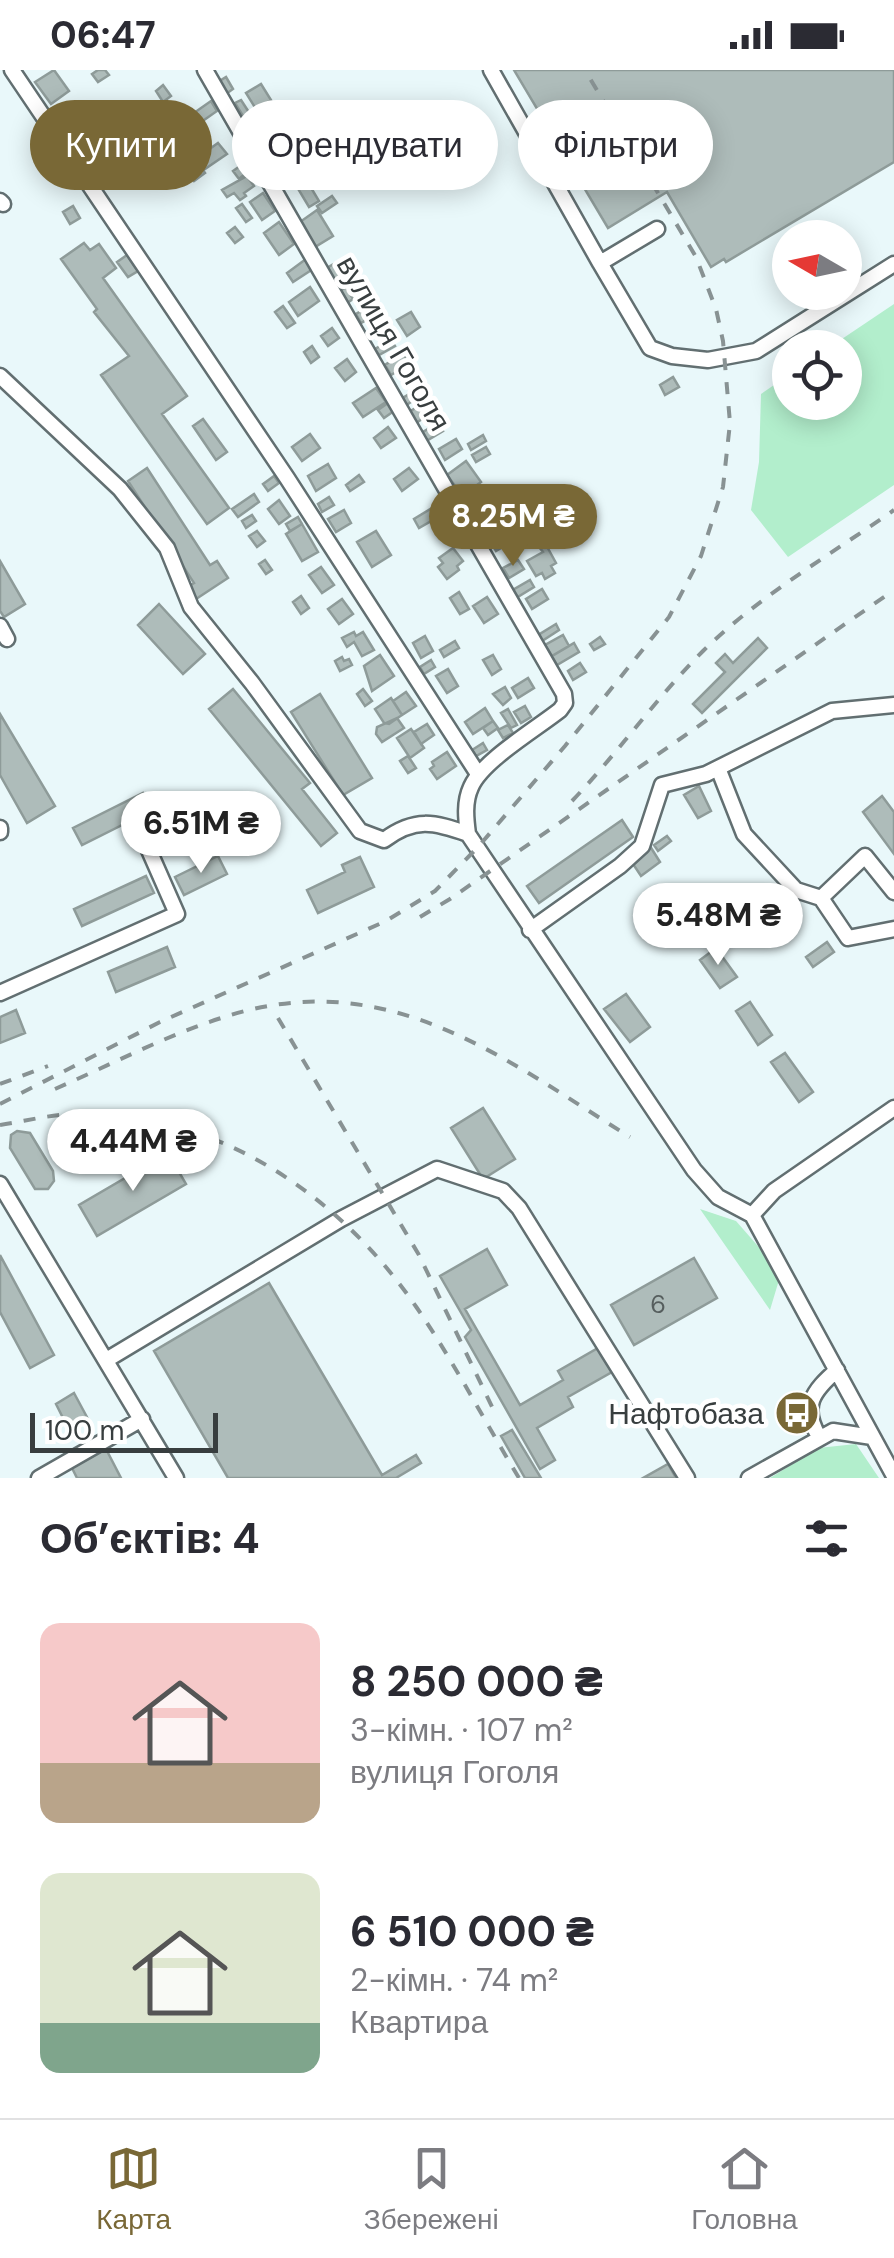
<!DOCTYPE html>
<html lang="uk">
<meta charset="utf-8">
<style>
:root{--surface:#fff;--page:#f7f7f7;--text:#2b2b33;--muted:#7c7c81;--line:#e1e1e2;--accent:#796836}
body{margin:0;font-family:"DM Sans",sans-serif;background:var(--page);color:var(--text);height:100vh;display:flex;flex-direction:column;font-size:38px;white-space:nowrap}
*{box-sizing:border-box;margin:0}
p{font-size:32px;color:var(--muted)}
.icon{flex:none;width:55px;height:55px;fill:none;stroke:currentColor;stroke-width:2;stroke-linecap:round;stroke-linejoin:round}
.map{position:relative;height:1408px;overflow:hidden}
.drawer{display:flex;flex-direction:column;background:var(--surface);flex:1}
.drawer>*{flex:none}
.top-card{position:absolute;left:30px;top:30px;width:835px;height:90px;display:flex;gap:20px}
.needle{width:65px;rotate:279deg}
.controls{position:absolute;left:772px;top:150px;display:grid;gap:20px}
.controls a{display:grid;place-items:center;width:90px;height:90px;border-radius:50%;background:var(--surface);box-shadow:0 5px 25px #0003;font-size:50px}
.scale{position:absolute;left:30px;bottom:25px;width:188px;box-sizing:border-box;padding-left:10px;border:5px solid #383e3f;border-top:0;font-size:28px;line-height:35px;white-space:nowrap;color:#383e3f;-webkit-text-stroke:8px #fff;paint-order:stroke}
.price{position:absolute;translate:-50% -85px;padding:0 22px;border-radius:35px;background:#fff;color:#222;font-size:32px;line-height:65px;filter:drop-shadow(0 2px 5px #0008)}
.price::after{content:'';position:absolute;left:50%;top:60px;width:30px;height:22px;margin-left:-15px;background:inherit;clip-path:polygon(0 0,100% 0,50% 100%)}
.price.current{background:var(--accent);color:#fff}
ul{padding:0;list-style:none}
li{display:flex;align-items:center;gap:30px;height:250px;padding:0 40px}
li span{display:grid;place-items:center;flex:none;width:280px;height:200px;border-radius:20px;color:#555}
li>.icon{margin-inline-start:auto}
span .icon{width:120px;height:120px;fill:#fffc;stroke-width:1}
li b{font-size:42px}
h2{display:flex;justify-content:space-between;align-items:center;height:120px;padding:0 40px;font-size:42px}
.tag{padding:0 35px;border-radius:45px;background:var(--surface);box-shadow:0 5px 25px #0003;font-size:35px;line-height:90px}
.tag.current{background:var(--accent);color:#fff}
.status{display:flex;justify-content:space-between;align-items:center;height:70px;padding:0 50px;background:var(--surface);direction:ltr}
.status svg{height:28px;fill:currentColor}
.tab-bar{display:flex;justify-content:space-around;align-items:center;height:140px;border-top:2px solid var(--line);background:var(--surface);font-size:28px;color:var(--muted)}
.tab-bar a{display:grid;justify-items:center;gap:5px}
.tab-bar .current{color:var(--accent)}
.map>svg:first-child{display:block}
</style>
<div class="status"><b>06:47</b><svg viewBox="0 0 49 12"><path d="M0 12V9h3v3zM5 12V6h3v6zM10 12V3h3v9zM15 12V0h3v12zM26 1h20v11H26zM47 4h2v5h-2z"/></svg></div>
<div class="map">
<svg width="894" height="1408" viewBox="0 0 894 1408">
<rect width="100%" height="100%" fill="#e9f8fa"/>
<!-- green -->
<path fill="#b2eecc" d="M 894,234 L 894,415 L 788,487 L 751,440 L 759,392 L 761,324 L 790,304 L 790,332 L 845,332 L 845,278 L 830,277 Z
M 700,1139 L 736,1151 L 772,1192 L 779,1210 L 770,1240 Z
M 856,1374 L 879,1408 L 770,1408 L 818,1378 Z"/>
<!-- building -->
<path fill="#aebcba" stroke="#8e9b99" stroke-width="2.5" d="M 54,0 L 69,21 L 51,34 L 35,12 Z
M 98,0 L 105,0 L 109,5 L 98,12 L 92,4 Z
M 514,0 L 894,0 L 894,92 L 726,192 L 724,189 L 711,197 L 667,122 L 608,158 Z
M 226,7 L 233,19 L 226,24 L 218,12 Z
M 261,14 L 271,30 L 256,39 L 246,23 Z
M 163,15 L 171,26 L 163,32 L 156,21 Z
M 241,30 L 252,47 L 246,51 L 235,33 Z
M 211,31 L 217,41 L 197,55 L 191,45 Z
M 278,32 L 283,40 L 270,48 L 265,40 Z
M 257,49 L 265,61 L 256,66 L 249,54 Z
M 167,57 L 173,66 L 166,71 L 159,62 Z
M 279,67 L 287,79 L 273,88 L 266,76 Z
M 218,73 L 227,84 L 205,99 L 197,88 Z
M 247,91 L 252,98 L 239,109 L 233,101 Z
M 200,96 L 205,103 L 194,111 L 189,105 Z
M 247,106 L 254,116 L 244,123 L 246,126 L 240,130 L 234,123 L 227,127 L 222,120 Z
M 307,111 L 319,131 L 309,137 L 297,117 Z
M 263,123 L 275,141 L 262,150 L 250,132 Z
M 332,126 L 337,133 L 322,143 L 317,136 Z
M 242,134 L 252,148 L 246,152 L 236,138 Z
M 73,136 L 80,148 L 70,154 L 63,142 Z
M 317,140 L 333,166 L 315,177 L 300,152 Z
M 279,152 L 294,174 L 279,185 L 264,163 Z
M 235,157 L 243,167 L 235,173 L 227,163 Z
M 84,173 L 90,180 L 99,174 L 116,198 L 103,208 L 187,326 L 162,344 L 229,438 L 207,454 L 101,305 L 129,286 L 94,242 L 97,239 L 61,189 Z
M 127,185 L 138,201 L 128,207 L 117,192 Z
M 306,189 L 313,199 L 293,212 L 287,203 Z
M 337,192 L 346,205 L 335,212 L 327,198 Z
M 310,217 L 319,231 L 298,246 L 289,232 Z
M 346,217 L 353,229 L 347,233 L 340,221 Z
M 367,221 L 371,226 L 358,234 L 355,228 Z
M 371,235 L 377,244 L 361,253 L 356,244 Z
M 283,236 L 295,253 L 287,258 L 275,242 Z
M 411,242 L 420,257 L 407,266 L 397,250 Z
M 332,258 L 339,268 L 328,276 L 321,266 Z
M 391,270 L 395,276 L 379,285 L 375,279 Z
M 312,276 L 319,287 L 311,293 L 304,282 Z
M 403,283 L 409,294 L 391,305 L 385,295 Z
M 347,289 L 356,302 L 345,311 L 335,298 Z
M 673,307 L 679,317 L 665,325 L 660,315 Z
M 376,318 L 386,332 L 363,347 L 353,333 Z
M 416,320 L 420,326 L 405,336 L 401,329 Z
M 432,328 L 439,338 L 416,353 L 409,342 Z
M 388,333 L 394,341 L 384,348 L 378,340 Z
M 203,349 L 227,382 L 216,390 L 193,356 Z
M 438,353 L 443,361 L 423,373 L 418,365 Z
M 388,357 L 396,368 L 381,378 L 374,368 Z
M 310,364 L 320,378 L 302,391 L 292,377 Z
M 483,365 L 486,371 L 471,380 L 468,374 Z
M 456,369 L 462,379 L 445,390 L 439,379 Z
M 486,377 L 490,384 L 476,392 L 472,385 Z
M 466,391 L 481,412 L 469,421 L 465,416 L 459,421 L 447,405 Z
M 328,394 L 336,408 L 316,421 L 308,406 Z
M 147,398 L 210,495 L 217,491 L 228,508 L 193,531 L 185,518 L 194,513 L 128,411 Z
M 409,398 L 418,409 L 402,421 L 394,409 Z
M 359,405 L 364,412 L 350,421 L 346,415 Z
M 274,406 L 279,413 L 268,421 L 263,414 Z
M 254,424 L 259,432 L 238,447 L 232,439 Z
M 329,427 L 334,435 L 322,442 L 318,434 Z
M 279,430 L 290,446 L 279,454 L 268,439 Z
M 522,437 L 527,446 L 508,458 L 502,449 Z
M 432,438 L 438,447 L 419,458 L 414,449 Z
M 344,440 L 351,453 L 336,462 L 328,449 Z
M 488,443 L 492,450 L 479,457 L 475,451 Z
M 252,445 L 256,451 L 246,458 L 242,451 Z
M 298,447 L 302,454 L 290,461 L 286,454 Z
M 302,454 L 318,482 L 302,491 L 286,464 Z
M 257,461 L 265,471 L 257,477 L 249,466 Z
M 376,461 L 391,485 L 372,497 L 357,472 Z
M 495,461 L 504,476 L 496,481 L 487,466 Z
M 545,473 L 556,493 L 551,496 L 555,503 L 545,509 L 542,503 L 536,506 L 527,491 L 543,482 L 539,477 Z
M 453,478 L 463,491 L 457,496 L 459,500 L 447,509 L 438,497 L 443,493 L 439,488 Z
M 265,490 L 272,500 L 266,504 L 259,494 Z
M 518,490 L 524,499 L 509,508 L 503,498 Z
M 0,491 L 25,534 L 4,547 L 0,541 Z
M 321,497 L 334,515 L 322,523 L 309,505 Z
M 530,510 L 534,517 L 516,528 L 511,521 Z
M 542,519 L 548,529 L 532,539 L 526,529 Z
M 459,522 L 469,539 L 460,544 L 450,528 Z
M 301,526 L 309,538 L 301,544 L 293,532 Z
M 487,527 L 498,544 L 484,553 L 473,536 Z
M 342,529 L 353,544 L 339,554 L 328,539 Z
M 159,534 L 205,584 L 183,604 L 138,555 Z
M 556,554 L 559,560 L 539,573 L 535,567 Z
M 354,562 L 356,566 L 363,562 L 374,580 L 362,586 L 354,572 L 347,577 L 342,568 Z
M 563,565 L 569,576 L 552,586 L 545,575 Z
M 425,566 L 433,581 L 421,588 L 413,573 Z
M 600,567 L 605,574 L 594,580 L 590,574 Z
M 758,568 L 767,578 L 702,643 L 693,634 L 725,602 L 716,593 L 725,584 L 733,593 Z
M 455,571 L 459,578 L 444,587 L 440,580 Z
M 574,573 L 579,582 L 557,595 L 552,586 Z
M 380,585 L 394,606 L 372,621 L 364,596 Z
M 493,585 L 501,599 L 492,605 L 483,590 Z
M 342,587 L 344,591 L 349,589 L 352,595 L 340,601 L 335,591 Z
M 431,590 L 435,597 L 424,604 L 420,597 Z
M 580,593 L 586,602 L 573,610 L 568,601 Z
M 448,599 L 458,616 L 447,623 L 436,606 Z
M 528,608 L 534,618 L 518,628 L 512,618 Z
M 505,617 L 511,628 L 503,635 L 493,624 Z
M 233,619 L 310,713 L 302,719 L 337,763 L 321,776 L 209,639 Z
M 363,619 L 372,631 L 365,636 L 357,624 Z
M 406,622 L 416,636 L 402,645 L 393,631 Z
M 320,624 L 372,708 L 343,725 L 291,642 Z
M 391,628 L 402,645 L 389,654 L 384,653 L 375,639 Z
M 525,636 L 531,647 L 521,653 L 514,642 Z
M 485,638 L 493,651 L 473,664 L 465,652 Z
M 508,639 L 517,655 L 511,658 L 501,643 Z
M 0,644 L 55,736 L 27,753 L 0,705 Z
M 397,648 L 404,658 L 382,672 L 376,664 L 377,657 Z
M 493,651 L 498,658 L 488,665 L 483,658 Z
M 427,654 L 434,665 L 421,674 L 414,662 Z
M 508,655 L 513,663 L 503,668 L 498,660 Z
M 411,659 L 424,678 L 410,688 L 397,668 Z
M 483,673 L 487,680 L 476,686 L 472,680 Z
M 447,682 L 456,696 L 437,709 L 430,699 L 434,696 L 432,692 Z
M 408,686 L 416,698 L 408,703 L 400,691 Z
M 699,716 L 711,741 L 698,748 L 684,725 Z
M 143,723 L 152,740 L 82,775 L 73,758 Z
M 882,726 L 894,742 L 894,784 L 863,742 Z
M 622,750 L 633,767 L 539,833 L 527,816 Z
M 667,766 L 671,771 L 658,781 L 654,775 Z
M 648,773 L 660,792 L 641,806 L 631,791 Z
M 218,786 L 227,804 L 184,825 L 175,807 Z
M 360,787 L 374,817 L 318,843 L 307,820 L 345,802 L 342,795 Z
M 146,806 L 154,823 L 82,856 L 74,839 Z
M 674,817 L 706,863 L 688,875 L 657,830 Z
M 827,872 L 834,882 L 813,897 L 806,887 Z
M 167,877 L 175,897 L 116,922 L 108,902 Z
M 716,878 L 737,907 L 720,918 L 700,890 Z
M 626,924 L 650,957 L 630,972 L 604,939 Z
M 750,932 L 772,965 L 758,975 L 736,941 Z
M 16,940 L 25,963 L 0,973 L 0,947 Z
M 785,983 L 813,1022 L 799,1032 L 771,992 Z
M 483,1038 L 515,1089 L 483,1109 L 451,1058 Z
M 17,1061 L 30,1063 L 53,1101 L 54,1111 L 48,1119 L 35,1119 L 10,1078 L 11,1065 Z
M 168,1083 L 186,1114 L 97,1166 L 79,1135 Z
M 487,1179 L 507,1215 L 465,1239 L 520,1335 L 563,1310 L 558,1301 L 598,1278 L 612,1302 L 568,1327 L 573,1337 L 537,1358 L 555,1390 L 540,1399 L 465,1267 L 471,1260 L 440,1206 Z
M 0,1185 L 54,1285 L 30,1298 L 0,1242 Z
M 694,1188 L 717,1228 L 634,1275 L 611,1235 Z
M 269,1213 L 382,1405 L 416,1385 L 421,1393 L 396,1408 L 228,1408 L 154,1281 Z
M 74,1323 L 88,1349 L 69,1360 L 56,1334 Z
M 792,1332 L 802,1349 L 793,1354 L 784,1337 Z
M 512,1360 L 541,1408 L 525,1408 L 501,1366 Z
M 106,1379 L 121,1408 L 77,1408 L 72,1398 Z
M 668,1394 L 676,1408 L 643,1408 Z"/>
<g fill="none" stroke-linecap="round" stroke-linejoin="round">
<defs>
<path id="minor" d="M 12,0 L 287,408 L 478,704
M 205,0 L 564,624 L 565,633 L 560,640 C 536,659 482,691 471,717 C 464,732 466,749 468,764 L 694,1100 L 718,1127 L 752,1145 L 894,1406
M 491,0 L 600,193 L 657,159
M 0,131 L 3,134
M 600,193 L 650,278 L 672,286 L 708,290 L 756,281 L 894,194
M 0,306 L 120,419 L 167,478 L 191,537 L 252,613 L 360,761 L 384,770 C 415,747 434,752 468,764
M 0,556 L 7,569
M 718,698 L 744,764 L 796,820 L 821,828 L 848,868 L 894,859
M 0,758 L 0,762
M 821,828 L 865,786 L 894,822
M 530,860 L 620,796 L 642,776 L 662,715 L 706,704 L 832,641 L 894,635
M 0,923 L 177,844 L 148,778
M 0,1114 L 176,1408
M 752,1145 L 774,1121 L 894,1038
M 108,1289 L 341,1149 L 437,1099 L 503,1121 L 519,1138 L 687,1408
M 819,1367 C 801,1336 813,1321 837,1300
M 39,1408 L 142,1349
M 749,1408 L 833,1361 L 872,1367"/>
</defs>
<!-- minor casing -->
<use href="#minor" stroke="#626f71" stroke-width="19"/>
<!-- minor -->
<use href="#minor" stroke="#fff" stroke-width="14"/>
<!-- rail -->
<path stroke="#889293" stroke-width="4" stroke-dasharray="12 12" stroke-linecap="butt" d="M 572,731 C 618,683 656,628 703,581 C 759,526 830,485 894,440
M 420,847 L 450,829 L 894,520
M 278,948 L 419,1185 L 496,1345
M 0,1014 L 48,996
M 55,1019 C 117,992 180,958 245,941 C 397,902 509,992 630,1067
M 0,1034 L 160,952 L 386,851 L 435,821 L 478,777 L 565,676 L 669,547 L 701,486 L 723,417 L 730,353 L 723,271 L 716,239 L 696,187 L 585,0
M 0,1055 C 20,1052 40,1047 60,1045 C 207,1034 337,1121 417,1238 C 454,1292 485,1352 519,1408"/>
</g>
<!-- icons -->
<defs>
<symbol id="bus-disc" viewBox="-11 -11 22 22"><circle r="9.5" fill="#796836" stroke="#fff"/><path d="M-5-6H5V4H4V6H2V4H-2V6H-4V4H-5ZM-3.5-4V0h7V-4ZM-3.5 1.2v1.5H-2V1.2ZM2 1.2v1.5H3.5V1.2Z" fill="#fff"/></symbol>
</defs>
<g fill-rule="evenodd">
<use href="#bus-disc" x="772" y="1318" width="50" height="50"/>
</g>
<g text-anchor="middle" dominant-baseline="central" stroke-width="9" stroke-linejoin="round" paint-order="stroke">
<!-- number labels -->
<g font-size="25" fill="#565e5e">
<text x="658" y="1234">6</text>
</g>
<!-- street labels -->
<g font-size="30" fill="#383e3f" stroke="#fff">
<text transform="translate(394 273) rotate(60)">вулиця Гоголя</text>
</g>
<!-- poi labels -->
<g font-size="30" fill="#383e3f" stroke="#fff" text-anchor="end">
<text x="764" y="1343">Нафтобаза</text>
</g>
</g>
</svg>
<div class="controls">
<a><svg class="needle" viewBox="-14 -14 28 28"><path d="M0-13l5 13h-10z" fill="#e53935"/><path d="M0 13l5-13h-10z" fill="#7c7c81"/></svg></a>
<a><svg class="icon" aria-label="locate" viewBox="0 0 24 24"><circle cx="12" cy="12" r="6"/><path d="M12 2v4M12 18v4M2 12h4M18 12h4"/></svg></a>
</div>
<div class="scale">100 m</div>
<b class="price current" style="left:513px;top:499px">8.25M ₴</b>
<b class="price" style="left:201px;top:806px">6.51M ₴</b>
<b class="price" style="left:718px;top:898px">5.48M ₴</b>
<b class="price" style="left:133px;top:1124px">4.44M ₴</b>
<div class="top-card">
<a class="tag current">Купити</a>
<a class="tag">Орендувати</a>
<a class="tag">Фільтри</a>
</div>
</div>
<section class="drawer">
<h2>Об’єктів: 4<svg class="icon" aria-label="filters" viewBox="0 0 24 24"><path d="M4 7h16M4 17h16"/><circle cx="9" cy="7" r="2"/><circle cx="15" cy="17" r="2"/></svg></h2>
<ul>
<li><span style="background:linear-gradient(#f6c9c9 70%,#b9a48a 0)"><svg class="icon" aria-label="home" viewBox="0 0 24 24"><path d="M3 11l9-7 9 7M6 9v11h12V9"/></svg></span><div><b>8 250 000 ₴</b><p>3-кімн. · 107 m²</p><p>вулиця Гоголя</p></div></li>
<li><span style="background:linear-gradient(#dfe7d0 75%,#7fa58c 0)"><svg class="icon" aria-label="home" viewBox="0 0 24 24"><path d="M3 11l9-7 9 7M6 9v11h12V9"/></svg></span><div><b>6 510 000 ₴</b><p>2-кімн. · 74 m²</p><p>Квартира</p></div></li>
</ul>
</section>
<nav class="tab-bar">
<a class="current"><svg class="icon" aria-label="map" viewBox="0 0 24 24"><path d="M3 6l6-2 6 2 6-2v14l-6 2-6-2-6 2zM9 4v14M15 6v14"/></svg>Карта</a>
<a><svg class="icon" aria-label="saved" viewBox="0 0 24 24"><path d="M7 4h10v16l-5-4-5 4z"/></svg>Збережені</a>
<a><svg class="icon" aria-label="home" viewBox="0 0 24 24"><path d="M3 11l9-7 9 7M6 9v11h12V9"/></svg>Головна</a>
</nav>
